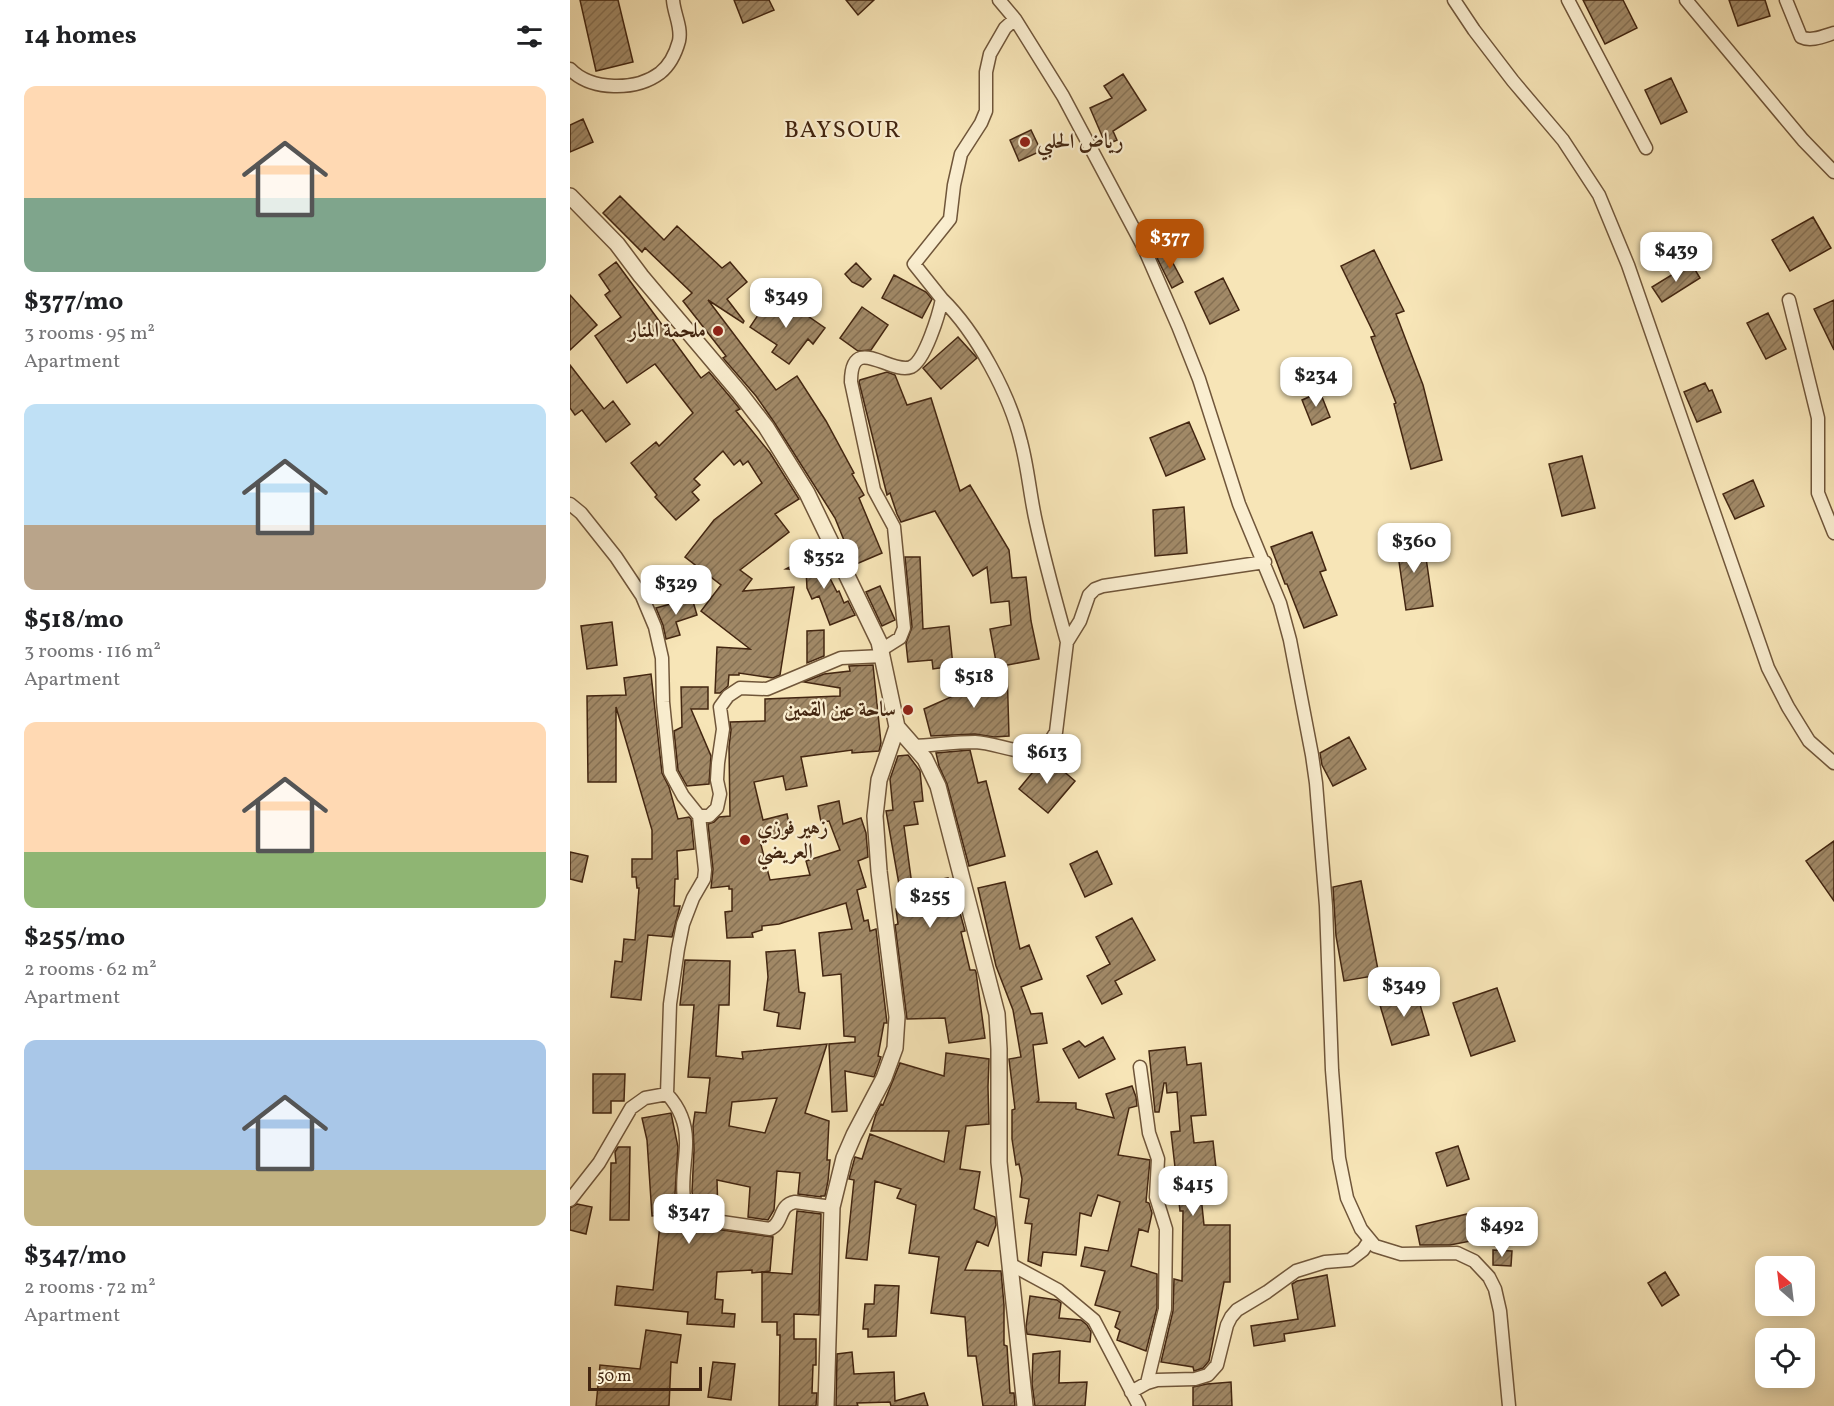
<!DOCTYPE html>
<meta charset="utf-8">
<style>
:root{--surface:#fff;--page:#f6f6f6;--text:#202124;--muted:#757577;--accent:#b45309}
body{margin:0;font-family:Vollkorn,Amiri,serif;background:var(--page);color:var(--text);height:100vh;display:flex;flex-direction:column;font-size:22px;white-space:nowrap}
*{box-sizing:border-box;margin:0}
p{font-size:20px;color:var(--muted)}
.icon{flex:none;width:33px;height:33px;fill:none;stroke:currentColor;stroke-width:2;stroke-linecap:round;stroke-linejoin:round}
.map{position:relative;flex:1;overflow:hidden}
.side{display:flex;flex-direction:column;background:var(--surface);width:570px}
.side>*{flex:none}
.needle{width:39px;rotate:332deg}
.tools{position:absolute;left:1185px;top:1256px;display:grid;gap:12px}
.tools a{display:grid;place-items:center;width:60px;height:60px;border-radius:12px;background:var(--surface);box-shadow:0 3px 15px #0003;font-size:30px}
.scale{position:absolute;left:18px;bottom:15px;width:114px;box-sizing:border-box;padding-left:6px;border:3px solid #432611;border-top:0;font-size:16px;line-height:21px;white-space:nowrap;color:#432611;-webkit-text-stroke:4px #faeed0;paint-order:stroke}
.price{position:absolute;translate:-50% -51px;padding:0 14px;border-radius:12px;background:#fff;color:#222;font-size:20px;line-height:39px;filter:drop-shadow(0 2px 3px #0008)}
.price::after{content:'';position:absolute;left:50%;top:36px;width:18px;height:14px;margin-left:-9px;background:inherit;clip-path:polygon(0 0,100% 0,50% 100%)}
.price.on{background:var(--accent);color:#fff}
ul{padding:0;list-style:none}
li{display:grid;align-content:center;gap:12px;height:318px;padding:0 24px}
li span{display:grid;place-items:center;height:186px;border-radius:12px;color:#555}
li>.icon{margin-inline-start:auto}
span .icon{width:108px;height:108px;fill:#fffc;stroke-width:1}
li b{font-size:26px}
h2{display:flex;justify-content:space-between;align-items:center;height:72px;padding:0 24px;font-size:26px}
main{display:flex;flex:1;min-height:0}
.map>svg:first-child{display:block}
</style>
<main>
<section class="side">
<h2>14 homes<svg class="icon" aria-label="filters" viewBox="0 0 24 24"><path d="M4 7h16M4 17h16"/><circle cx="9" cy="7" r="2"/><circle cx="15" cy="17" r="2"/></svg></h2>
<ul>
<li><span style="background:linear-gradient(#ffd9b3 60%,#7fa58c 0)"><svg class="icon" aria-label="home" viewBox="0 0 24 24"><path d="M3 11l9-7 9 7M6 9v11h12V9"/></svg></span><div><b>$377/mo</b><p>3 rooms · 95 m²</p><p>Apartment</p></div></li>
<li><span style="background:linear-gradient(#bfe0f5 65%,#b9a48a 0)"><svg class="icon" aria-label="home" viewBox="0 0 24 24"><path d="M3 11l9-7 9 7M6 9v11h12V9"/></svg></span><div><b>$518/mo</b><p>3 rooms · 116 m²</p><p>Apartment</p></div></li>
<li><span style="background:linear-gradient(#ffd9b3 70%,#8fb573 0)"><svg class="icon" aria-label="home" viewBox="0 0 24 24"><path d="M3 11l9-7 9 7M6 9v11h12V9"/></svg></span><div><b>$255/mo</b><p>2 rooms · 62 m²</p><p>Apartment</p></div></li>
<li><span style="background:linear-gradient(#a9c7e8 70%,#c2b280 0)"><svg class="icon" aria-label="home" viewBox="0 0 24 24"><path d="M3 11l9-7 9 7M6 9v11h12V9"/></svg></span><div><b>$347/mo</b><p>2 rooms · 72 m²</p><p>Apartment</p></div></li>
</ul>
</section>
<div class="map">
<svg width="1264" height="1406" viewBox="0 0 1264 1406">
<defs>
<pattern id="building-hatch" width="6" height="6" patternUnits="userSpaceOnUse" patternTransform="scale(1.5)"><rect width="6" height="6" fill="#a18967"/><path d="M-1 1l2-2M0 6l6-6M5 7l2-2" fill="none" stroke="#857053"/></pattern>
</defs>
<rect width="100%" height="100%" fill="#f7e5b7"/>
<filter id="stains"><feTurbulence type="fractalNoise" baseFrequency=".00333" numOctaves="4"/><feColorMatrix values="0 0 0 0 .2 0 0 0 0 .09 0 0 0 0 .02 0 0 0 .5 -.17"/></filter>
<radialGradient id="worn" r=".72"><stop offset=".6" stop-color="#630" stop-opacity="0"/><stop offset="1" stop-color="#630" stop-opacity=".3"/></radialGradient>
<!-- building -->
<path fill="url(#building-hatch)" stroke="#432611" stroke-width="1.5" fill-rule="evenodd" d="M 10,0 L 48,0 L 63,62 L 26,71 Z
M 164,0 L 199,0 L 204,10 L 173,23 Z
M 276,0 L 304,0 L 288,15 Z
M 1013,0 L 1053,0 L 1067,28 L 1035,44 Z
M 1159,0 L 1195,0 L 1200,16 L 1168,26 Z
M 553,74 L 576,110 L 543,131 L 547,140 L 536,145 L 520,108 L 542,98 L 534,86 Z
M 1101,78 L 1117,112 L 1091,124 L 1075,90 Z
M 13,119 L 23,142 L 0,152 L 0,125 Z
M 461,130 L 471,151 L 449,161 L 440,140 Z
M 50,196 L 94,240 L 107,226 L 152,268 L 160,262 L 177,282 L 157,299 L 174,321 L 173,323 L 138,300 L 206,390 L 227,376 L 256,421 L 284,473 L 282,474 L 294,495 L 289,498 L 312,553 L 284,565 L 265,518 L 204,422 L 186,396 L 153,358 L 156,356 L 113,301 L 122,293 L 75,248 L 72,252 L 33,213 Z
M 1243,217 L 1261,248 L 1220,271 L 1202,240 Z
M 804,250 L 834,311 L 826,314 L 853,385 L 872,460 L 841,469 L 824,404 L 826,403 L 801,337 L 805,336 L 771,266 Z
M 597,252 L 613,282 L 602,288 L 587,258 Z
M 46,262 L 131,378 L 139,372 L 161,398 L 170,409 L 166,411 L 200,453 L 229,499 L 205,514 L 219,532 L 170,570 L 182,579 L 173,591 L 224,587 L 210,675 L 203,678 L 169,673 L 169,675 L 159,675 L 158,686 L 150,693 L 145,693 L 147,647 L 180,649 L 131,611 L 151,585 L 115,557 L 144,520 L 192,483 L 178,461 L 173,465 L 170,460 L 164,465 L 153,451 L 124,479 L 130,485 L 122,492 L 129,500 L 106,520 L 85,497 L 87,495 L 61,463 L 86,442 L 89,446 L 123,413 L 85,364 L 57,383 L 25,336 L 51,317 L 35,295 L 40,291 L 29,275 Z
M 286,263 L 301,279 L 293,287 L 282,282 L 275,274 Z
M 1121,263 L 1130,278 L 1092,302 L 1082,287 Z
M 324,275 L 356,292 L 362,299 L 352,318 L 312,298 Z
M 653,278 L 669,310 L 640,324 L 625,292 Z
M 0,295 L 27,325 L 0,350 Z
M 200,297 L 229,316 L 232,312 L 255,328 L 243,344 L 238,339 L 219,364 L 202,352 L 207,345 L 180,327 Z
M 1264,300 L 1264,350 L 1244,309 Z
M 292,307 L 318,325 L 301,350 L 288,351 L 270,338 Z
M 1198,313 L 1216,349 L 1196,359 L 1177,323 Z
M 388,337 L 407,358 L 371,389 L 353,368 Z
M 0,365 L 34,409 L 43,401 L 60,424 L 36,442 L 12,410 L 5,415 L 0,408 Z
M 317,372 L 325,375 L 337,405 L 361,398 L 390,491 L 400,485 L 439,550 L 442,578 L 456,577 L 461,621 L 469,659 L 427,667 L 420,629 L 441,625 L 439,601 L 421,603 L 417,567 L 403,576 L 365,511 L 331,522 L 327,514 L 320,493 L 317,495 L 289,382 L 290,380 Z
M 1135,383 L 1139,391 L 1142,390 L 1151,412 L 1127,422 L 1114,392 Z
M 750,392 L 760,417 L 742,425 L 732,400 Z
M 619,422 L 635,459 L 596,476 L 580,438 Z
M 1012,456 L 1025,508 L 992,516 L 979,464 Z
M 1183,480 L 1194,506 L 1165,519 L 1153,494 Z
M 614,507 L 617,553 L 585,556 L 583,510 Z
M 742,532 L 756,570 L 750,572 L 767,615 L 734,628 L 717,584 L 715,584 L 701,547 Z
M 853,537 L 863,606 L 836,610 L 826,541 Z
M 247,553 L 267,592 L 269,591 L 274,603 L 278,601 L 285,615 L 260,625 L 249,596 L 242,599 L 237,588 L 236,570 L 216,569 Z
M 335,557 L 350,557 L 353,629 L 379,626 L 383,666 L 363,669 L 362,660 L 338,662 L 336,643 L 342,627 Z
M 310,586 L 325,620 L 312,626 L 296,592 Z
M 122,598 L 127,615 L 106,622 L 110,635 L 96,639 L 93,625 L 86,608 Z
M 42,622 L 47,665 L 17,669 L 11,626 Z
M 254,630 L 254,656 L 237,663 L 237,631 Z
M 303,665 L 311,743 L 309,751 L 282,753 L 282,750 L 231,757 L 237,786 L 216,790 L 213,776 L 184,782 L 193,820 L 217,814 L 221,833 L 190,841 L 200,880 L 240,875 L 236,861 L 270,850 L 259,821 L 251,822 L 248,806 L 269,801 L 273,824 L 291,818 L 296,833 L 298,857 L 288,861 L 296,887 L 287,890 L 294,921 L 298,920 L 300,931 L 306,929 L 317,1023 L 314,1023 L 308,1056 L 311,1057 L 304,1077 L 275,1071 L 277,1111 L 262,1112 L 259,1044 L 285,1042 L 285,1037 L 274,1036 L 271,974 L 253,976 L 249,933 L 282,929 L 276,903 L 209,924 L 192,926 L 192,930 L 182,933 L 183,937 L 157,938 L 155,912 L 162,911 L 162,889 L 159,889 L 159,886 L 141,888 L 143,869 L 138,824 L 144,822 L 149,817 L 160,816 L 159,747 L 161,730 L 160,722 L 195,721 L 195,699 L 270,696 L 270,688 L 234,682 L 254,674 L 280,671 L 279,666 Z
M 437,667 L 439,736 L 424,737 L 405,734 L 361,736 L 354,709 L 381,697 L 381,688 L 410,687 L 408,671 Z
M 81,674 L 92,773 L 99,787 L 108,819 L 119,817 L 121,819 L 124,849 L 107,851 L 108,879 L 105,879 L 104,906 L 110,906 L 109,910 L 102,937 L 78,935 L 71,1000 L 41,997 L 45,961 L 52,962 L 54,939 L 65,940 L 69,888 L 67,888 L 66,877 L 62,877 L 62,859 L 82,859 L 82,830 L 46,707 L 46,782 L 18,782 L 17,696 L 56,695 L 54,678 Z
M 111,687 L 138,687 L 138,709 L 121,709 L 141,756 L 139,784 L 117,786 L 108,770 L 104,731 L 112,727 Z
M 779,737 L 796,769 L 763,786 L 752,765 L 750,753 Z
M 400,750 L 408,783 L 416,781 L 435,856 L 399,866 L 377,784 L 369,766 L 366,753 Z
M 338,755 L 350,771 L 353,801 L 344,802 L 348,824 L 334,826 L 342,885 L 378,878 L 382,900 L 386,898 L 395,931 L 391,932 L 400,970 L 405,970 L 406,972 L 415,1038 L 379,1043 L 375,1018 L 337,1019 L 325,925 L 328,924 L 326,909 L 333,907 L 316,811 L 323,810 L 320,779 L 328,756 Z
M 476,756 L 505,781 L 478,813 L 449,789 Z
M 1264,841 L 1264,901 L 1236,861 Z
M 527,851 L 542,884 L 515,897 L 500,864 Z
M 0,852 L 18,856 L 12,882 L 0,879 Z
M 791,881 L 809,975 L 774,981 L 766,936 L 763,887 Z
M 435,882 L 450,949 L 459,945 L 472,979 L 451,987 L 461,1014 L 472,1013 L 477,1043 L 463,1045 L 469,1100 L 467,1102 L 506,1103 L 506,1109 L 544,1118 L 536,1094 L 562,1086 L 566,1097 L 567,1106 L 559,1108 L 548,1155 L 580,1160 L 576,1202 L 579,1203 L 582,1213 L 578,1232 L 569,1229 L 561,1266 L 587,1274 L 587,1308 L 576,1351 L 547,1340 L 550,1330 L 545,1327 L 550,1312 L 525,1305 L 535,1271 L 511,1266 L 515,1247 L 538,1251 L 550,1202 L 528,1195 L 521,1216 L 510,1213 L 506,1255 L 473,1252 L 471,1266 L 458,1261 L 462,1224 L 455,1223 L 459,1199 L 450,1197 L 452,1179 L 449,1164 L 446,1165 L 442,1139 L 442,1110 L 445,1109 L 439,1059 L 451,1057 L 443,1010 L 426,966 L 408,888 Z
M 562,918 L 585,960 L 545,981 L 552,994 L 532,1004 L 517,976 L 540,964 L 526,937 Z
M 225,950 L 229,992 L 235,993 L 230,1029 L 207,1026 L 209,1013 L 194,1010 L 198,977 L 196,952 Z
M 115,960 L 160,961 L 159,1005 L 149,1005 L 146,1056 L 173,1059 L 172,1052 L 257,1044 L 235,1113 L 259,1121 L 257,1160 L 260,1160 L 258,1181 L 255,1196 L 251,1196 L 251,1197 L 228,1194 L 230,1173 L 207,1171 L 204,1210 L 198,1220 L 178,1217 L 180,1187 L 147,1180 L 148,1213 L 128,1210 L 125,1207 L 122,1192 L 124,1150 L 123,1126 L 125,1112 L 136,1113 L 140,1078 L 118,1077 L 124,1005 L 110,1005 ZM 207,1098 L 195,1133 L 159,1126 L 162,1102 Z
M 927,988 L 945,1041 L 901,1056 L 883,1003 Z
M 846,991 L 859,1035 L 822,1045 L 809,1002 Z
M 533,1037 L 545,1059 L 509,1078 L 493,1049 L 509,1041 L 515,1047 Z
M 615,1047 L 617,1065 L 631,1063 L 636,1115 L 621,1116 L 624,1143 L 643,1141 L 649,1194 L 631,1196 L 634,1225 L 660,1225 L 660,1282 L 654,1282 L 639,1361 L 633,1368 L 624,1371 L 623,1367 L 591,1362 L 603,1311 L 604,1279 L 612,1281 L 613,1211 L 610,1211 L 601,1132 L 610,1131 L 607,1092 L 597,1093 L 596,1083 L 594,1083 L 589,1112 L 585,1112 L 579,1051 Z
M 376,1053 L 419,1059 L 418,1087 L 419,1124 L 396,1126 L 390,1169 L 410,1172 L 404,1209 L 425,1217 L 426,1225 L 418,1246 L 407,1241 L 395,1270 L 431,1271 L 434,1305 L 434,1345 L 437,1346 L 440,1393 L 444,1393 L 445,1406 L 413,1406 L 406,1356 L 398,1356 L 395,1317 L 361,1313 L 369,1257 L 339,1253 L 346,1205 L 327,1198 L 331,1189 L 305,1181 L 297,1260 L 276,1258 L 284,1180 L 279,1179 L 285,1157 L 292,1159 L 300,1134 L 374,1162 L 379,1131 L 301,1131 L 306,1114 L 311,1104 L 313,1105 L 330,1063 L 374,1076 Z
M 23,1074 L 55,1074 L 54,1101 L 41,1101 L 41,1113 L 23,1113 Z
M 101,1113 L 108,1147 L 105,1194 L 107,1205 L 112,1217 L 123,1226 L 203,1237 L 200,1271 L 182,1273 L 182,1270 L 147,1272 L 145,1299 L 153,1300 L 152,1313 L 165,1314 L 164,1327 L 117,1324 L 118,1312 L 45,1305 L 47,1286 L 83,1290 L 91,1215 L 82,1216 L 77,1140 L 72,1118 Z
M 888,1146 L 899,1179 L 877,1186 L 866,1153 Z
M 48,1147 L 60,1147 L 59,1220 L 40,1220 L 41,1163 L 46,1163 L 45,1152 Z
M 7,1204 L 22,1207 L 16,1234 L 0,1230 L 0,1208 Z
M 227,1211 L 251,1214 L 249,1315 L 224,1314 L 224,1339 L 246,1339 L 246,1365 L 243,1365 L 242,1393 L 247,1393 L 246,1406 L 209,1406 L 210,1335 L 207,1335 L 207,1322 L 192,1322 L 192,1272 L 222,1274 Z
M 897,1214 L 901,1241 L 880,1245 L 850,1245 L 846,1226 Z
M 923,1250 L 942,1251 L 941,1266 L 923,1265 Z
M 1095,1272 L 1109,1295 L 1092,1306 L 1078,1283 Z
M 757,1275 L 765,1326 L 714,1334 L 715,1341 L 684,1346 L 681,1326 L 728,1319 L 722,1284 L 727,1281 Z
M 305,1285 L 329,1286 L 326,1336 L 298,1337 L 298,1329 L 293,1329 L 295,1304 L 304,1304 Z
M 460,1296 L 487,1300 L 491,1303 L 489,1318 L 511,1320 L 517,1325 L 521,1332 L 520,1342 L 457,1334 L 456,1327 Z
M 76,1330 L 111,1335 L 107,1363 L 101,1362 L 99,1406 L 26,1406 L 30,1365 L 70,1369 Z
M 490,1351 L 489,1383 L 517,1382 L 515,1406 L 465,1406 L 462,1384 L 463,1354 Z
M 282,1352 L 284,1374 L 324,1372 L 325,1401 L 354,1393 L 358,1406 L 321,1406 L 320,1402 L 287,1403 L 288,1406 L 266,1406 L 267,1354 Z
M 143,1362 L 165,1364 L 161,1400 L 138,1397 Z
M 661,1382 L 662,1406 L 623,1406 L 623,1387 L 637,1384 Z"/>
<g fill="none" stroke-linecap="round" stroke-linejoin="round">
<defs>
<path id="minor" d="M 429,0 L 445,19 L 493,96 L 574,248 L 608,326 L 629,379 L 669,504 L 710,603 L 720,640 L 742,755 L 746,783 L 756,906 L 762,1070 L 769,1158 L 777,1198 L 791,1229 L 805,1246 L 831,1254 L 887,1253 L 904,1261 L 919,1277 L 925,1289 L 930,1311 L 939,1406
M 884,0 L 904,30 L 943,81 L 993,140 L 1029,195 L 1058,265 L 1198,668 L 1218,707 L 1239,741 L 1264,763
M 998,0 L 1076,148
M 1116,0 L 1233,140 L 1264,172
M 1216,0 L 1231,37 C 1241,42 1254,36 1264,33
M 0,69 C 21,91 66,91 90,73 C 100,65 106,52 109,41 C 112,27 104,14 103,0
M 372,299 C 406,332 440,395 451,442 C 458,468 460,496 466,522 C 475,563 486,602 497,642
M 1219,300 L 1248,418 L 1248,493 L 1264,533
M 0,504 L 11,513 L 46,557 L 72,596 L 85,627 L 92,658 L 93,702 L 100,772 L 113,796 L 129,816
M 311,650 L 330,638 L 334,628 L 324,527 L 304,490 L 281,382 C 281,332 320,375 341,367 C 355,361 369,314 372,299 L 344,264 L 380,219 L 384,185 L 391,154 L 411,123 L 416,111 L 416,72 L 420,54 L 435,28 L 445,19
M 344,746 C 364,745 385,742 405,742 C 435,743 467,768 486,732 L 497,642 L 510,621 L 519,595 L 525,589 L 533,586 L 695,562
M 570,1067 L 579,1133 L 588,1159 L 586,1197 L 596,1229 L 595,1309 L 577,1383
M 97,1094 L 100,1004 L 108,949 L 113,924 L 123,898 L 134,879 L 135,870 L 129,816 L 139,816 L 147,808 L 150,794 L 147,780 L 148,763 L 153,729 L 150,707 L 158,696 L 170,688 L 197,689 L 271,658 L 313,656
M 0,1200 L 29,1163 L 61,1108 L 75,1098 L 97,1094 C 109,1107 116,1123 116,1141 C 117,1162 105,1203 124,1218 L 200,1229 C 214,1223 208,1205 225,1202 L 262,1207
M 440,1264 L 488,1290 L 524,1320 L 569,1406
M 561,1392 L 577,1383 L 587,1380 L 625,1379 L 638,1375 L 647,1365 L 657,1325 L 661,1317 L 667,1310 L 697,1292 L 726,1271 L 755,1262 L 780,1260 L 793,1250 L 799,1241"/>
<path id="tertiary" d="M 0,196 L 47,244 L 71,276 L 169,392 L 196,427 L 237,493 L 309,642 L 327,727 L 309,780 L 305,816 L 309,871 L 327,1017 L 325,1048 L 314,1078 L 284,1135 L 274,1158 L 262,1207 L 256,1406
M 327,727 L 355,759 L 368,786 L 427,1014 L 429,1049 L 429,1162 L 455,1406"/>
</defs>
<!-- minor casing -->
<use href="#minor" stroke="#70563a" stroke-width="15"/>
<!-- tertiary casing -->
<use href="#tertiary" stroke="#70563a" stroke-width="18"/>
<!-- minor -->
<use href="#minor" stroke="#faeed0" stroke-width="12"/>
<!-- tertiary -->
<use href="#tertiary" stroke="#faeed0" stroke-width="15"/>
</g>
<!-- markers -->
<g fill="#8f2418" stroke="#faeed0" stroke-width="2">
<circle cx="455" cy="142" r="6"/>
<circle cx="148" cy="331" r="6"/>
<circle cx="338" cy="710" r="6"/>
<circle cx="175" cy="840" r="6"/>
</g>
<g text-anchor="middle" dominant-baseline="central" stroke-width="4.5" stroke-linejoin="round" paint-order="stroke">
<!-- poi labels -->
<g font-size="21" font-weight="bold" fill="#432611" stroke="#faeed0" text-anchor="start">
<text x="467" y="142">رياض الحلبي</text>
<text x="136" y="331" text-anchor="end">ملحمة المنار</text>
<text x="326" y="710" text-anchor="end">ساحة عين القمين</text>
<text x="187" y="828">زهير فوزي<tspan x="187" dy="24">العريضي</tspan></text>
</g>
<!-- quarter labels -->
<g font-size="24" letter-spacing="1.5" fill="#432611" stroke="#faeed0">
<text x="273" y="131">BAYSOUR</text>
</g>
</g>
<rect width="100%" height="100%" filter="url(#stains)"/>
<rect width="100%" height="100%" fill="url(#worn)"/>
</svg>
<div class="tools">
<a><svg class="needle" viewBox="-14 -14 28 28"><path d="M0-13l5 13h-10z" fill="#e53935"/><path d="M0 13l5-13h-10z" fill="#757577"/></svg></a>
<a><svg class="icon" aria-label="locate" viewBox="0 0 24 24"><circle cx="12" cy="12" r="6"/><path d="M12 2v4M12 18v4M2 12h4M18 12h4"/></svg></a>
</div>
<div class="scale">50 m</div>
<b class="price on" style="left:600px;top:270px">$377</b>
<b class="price" style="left:1106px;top:283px">$439</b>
<b class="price" style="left:216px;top:329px">$349</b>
<b class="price" style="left:746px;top:408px">$234</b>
<b class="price" style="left:844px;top:574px">$360</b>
<b class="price" style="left:254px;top:590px">$352</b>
<b class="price" style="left:106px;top:616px">$329</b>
<b class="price" style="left:404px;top:709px">$518</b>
<b class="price" style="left:477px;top:785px">$613</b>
<b class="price" style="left:360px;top:929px">$255</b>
<b class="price" style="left:834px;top:1018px">$349</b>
<b class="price" style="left:623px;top:1217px">$415</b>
<b class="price" style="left:119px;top:1245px">$347</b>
<b class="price" style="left:932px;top:1258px">$492</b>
</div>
</main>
